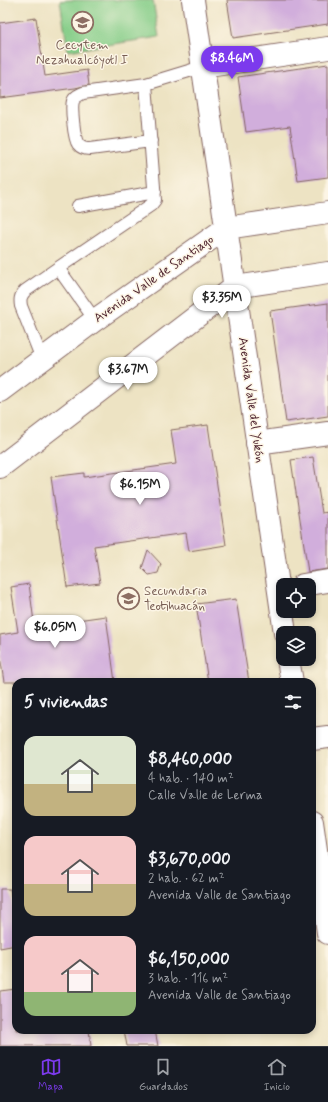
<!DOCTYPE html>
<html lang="es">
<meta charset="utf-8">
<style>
:root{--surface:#171b24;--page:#20242c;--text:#f1f3f6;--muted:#9ea1a6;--line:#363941;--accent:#7c3aed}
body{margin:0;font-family:Mynerve,sans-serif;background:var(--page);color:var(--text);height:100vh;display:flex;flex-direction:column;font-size:15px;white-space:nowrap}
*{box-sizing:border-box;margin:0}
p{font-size:13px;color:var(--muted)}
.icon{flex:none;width:22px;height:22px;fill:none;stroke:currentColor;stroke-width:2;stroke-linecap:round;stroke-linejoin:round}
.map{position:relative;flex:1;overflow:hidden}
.drawer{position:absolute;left:12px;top:678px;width:304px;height:356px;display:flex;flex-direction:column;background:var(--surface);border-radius:12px;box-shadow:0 2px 6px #0003}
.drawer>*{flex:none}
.tools{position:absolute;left:276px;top:578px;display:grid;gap:8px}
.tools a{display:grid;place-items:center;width:40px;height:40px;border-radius:8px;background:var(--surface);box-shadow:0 2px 6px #0003;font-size:20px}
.price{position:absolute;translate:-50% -34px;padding:0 9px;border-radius:14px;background:#fff;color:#222;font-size:13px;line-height:26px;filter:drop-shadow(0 1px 2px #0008)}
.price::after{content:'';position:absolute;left:50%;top:24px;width:12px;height:9px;margin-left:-6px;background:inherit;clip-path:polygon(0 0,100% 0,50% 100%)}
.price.current{background:var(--accent);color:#fff}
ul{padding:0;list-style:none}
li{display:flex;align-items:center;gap:12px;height:100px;padding:0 12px}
li span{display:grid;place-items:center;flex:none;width:112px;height:80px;border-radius:12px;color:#555}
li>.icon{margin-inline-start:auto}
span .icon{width:48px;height:48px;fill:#fffc;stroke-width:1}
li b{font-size:17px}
h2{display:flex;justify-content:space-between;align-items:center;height:48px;padding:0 12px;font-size:17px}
.menu{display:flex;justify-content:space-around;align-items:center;height:56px;border-top:1px solid var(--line);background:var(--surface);font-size:11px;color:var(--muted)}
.menu a{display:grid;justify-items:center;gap:2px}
.menu .current{color:var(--accent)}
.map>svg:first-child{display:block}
</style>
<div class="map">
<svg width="328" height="1046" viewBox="0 0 328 1046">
<rect width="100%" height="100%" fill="#fcf5e5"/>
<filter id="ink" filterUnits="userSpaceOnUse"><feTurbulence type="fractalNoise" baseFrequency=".025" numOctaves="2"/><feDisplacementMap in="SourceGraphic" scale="8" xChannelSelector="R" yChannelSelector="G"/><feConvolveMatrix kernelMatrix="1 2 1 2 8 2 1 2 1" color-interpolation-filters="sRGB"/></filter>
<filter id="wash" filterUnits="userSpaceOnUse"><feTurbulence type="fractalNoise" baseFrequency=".012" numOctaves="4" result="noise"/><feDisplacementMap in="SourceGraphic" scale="16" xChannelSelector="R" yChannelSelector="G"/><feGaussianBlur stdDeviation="0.9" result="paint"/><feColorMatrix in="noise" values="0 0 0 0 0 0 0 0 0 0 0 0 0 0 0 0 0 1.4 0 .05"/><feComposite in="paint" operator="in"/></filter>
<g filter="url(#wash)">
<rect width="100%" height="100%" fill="#ede3c3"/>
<!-- green -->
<path fill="#86ce89" stroke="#68765a" d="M 70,0 L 153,0 L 159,37 L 68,51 L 60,1 Z"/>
<g id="blocks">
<!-- building -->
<path fill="#d1aedc" d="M 227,0 L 328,0 L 328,24 L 233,38 Z
M 36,18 L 45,76 L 87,70 L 89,85 L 75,88 L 0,98 L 0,23 Z
M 328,64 L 328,177 L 298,181 L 290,126 L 246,132 L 238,77 Z
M 328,303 L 328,416 L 286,422 L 270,311 Z
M 208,425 L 226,545 L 189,551 L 186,533 L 94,546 L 100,583 L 67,587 L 51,477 L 84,473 L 84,477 L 176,464 L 171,430 Z
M 313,457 L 322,513 L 328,512 L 328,569 L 308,572 L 291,460 Z
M 148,550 L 161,564 L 158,573 L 149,575 L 142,568 Z
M 29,584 L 35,630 L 70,625 L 70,621 L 106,616 L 115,682 L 4,682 L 0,656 L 0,635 L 18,632 L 11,587 Z
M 236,599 L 249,682 L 208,682 L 196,604 Z
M 0,889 L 10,889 L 16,928 L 16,945 L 0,948 Z
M 16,989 L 16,1030 L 89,1030 L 91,1046 L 0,1046 L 0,991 Z
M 124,1030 L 155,1030 L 158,1046 L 127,1046 Z"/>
</g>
</g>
<g filter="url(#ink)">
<use href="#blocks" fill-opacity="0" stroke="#836460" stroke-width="1"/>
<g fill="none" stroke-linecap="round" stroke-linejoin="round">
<defs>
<path id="service" d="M 146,84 L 83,93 C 79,95 75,96 73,101 C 71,107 74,139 78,144 C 81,148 86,149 90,149 L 151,141
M 78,206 L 155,192
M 95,320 L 58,268 L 151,205 L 155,200 L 146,84 L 202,67
M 42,359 L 21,306 C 20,300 20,296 25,291 L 58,268"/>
<path id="minor" d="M 202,67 L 328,48
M 257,443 L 328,433
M 303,585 L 328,581
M 312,739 L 328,737"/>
<path id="tertiary" d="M 193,0 L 285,633
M 0,391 L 95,320 L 226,228 L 328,213
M 0,467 L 235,287 L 328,273
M 288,659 L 292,682
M 312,822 L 328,933"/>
</defs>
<!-- service casing -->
<use href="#service" stroke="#836460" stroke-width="14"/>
<!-- minor casing -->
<use href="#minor" stroke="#836460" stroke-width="24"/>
<!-- tertiary casing -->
<use href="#tertiary" stroke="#836460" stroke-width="24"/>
<!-- service -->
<use href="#service" stroke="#fff" stroke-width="12"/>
<!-- minor -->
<use href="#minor" stroke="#fff" stroke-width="22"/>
<!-- tertiary -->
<use href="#tertiary" stroke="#fff" stroke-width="22"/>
</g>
</g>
<!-- icons -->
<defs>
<symbol id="university-ring" viewBox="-11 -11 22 22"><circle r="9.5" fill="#fcf5e5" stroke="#8d6e63" stroke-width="1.5"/><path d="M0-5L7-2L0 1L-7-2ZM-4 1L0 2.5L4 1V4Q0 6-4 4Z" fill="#8d6e63"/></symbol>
<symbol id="school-ring" viewBox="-11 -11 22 22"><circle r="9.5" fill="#fcf5e5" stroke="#8d6e63" stroke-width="1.5"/><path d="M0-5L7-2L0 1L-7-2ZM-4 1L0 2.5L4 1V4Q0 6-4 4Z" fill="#8d6e63"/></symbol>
</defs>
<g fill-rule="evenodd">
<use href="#university-ring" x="70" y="10" width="25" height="25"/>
<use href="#school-ring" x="116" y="586" width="25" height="25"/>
</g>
<g text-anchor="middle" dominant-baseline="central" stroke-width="3" stroke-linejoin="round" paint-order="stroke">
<!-- education labels -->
<g font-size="13" fill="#785e54" stroke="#fcf5e5">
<text x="82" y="45">Cecytem<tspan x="82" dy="15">Nezahualcóyotl I</tspan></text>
<text x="144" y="591" text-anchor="start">Secundaria<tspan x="144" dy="15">Teotihuacán</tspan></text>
</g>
<!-- street labels -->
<g font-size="13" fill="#4a1f2b" stroke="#fcf5e5">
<text transform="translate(154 279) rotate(-35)">Avenida Valle de Santiago</text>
<text transform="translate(251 400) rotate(82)">Avenida Valle del Yukón</text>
</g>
</g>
</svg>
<div class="tools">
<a><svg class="icon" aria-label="locate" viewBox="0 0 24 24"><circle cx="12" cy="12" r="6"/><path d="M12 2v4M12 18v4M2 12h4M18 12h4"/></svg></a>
<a><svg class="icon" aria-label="layers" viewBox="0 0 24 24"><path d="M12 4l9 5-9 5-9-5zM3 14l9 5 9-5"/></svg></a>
</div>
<b class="price current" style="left:232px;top:80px">$8.46M</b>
<b class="price" style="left:222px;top:319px">$3.35M</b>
<b class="price" style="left:128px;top:391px">$3.67M</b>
<b class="price" style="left:140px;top:506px">$6.15M</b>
<b class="price" style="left:55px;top:649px">$6.05M</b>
<section class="drawer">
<h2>5 viviendas<svg class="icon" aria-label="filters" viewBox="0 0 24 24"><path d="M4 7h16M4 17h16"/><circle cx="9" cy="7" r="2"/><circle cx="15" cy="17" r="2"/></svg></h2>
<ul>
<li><span style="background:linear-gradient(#dfe7d0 60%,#c2b280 0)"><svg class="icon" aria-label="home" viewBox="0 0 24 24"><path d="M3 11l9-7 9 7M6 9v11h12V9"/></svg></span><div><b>$8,460,000</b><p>4 hab. · 140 m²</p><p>Calle Valle de Lerma</p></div></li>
<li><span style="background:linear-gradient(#f6c9c9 60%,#c2b280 0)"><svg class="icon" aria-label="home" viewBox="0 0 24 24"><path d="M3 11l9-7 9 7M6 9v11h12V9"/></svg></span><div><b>$3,670,000</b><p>2 hab. · 62 m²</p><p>Avenida Valle de Santiago</p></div></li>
<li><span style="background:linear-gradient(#f6c9c9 70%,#8fb573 0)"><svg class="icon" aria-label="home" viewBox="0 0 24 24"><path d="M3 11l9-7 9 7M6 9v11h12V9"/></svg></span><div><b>$6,150,000</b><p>3 hab. · 116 m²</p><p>Avenida Valle de Santiago</p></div></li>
</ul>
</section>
</div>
<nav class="menu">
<a class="current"><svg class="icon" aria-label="map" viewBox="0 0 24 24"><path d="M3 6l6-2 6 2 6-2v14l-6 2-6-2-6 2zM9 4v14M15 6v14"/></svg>Mapa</a>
<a><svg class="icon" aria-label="saved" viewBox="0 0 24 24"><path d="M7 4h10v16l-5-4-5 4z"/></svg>Guardados</a>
<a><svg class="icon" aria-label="home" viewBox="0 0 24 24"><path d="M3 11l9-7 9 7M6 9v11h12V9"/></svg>Inicio</a>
</nav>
